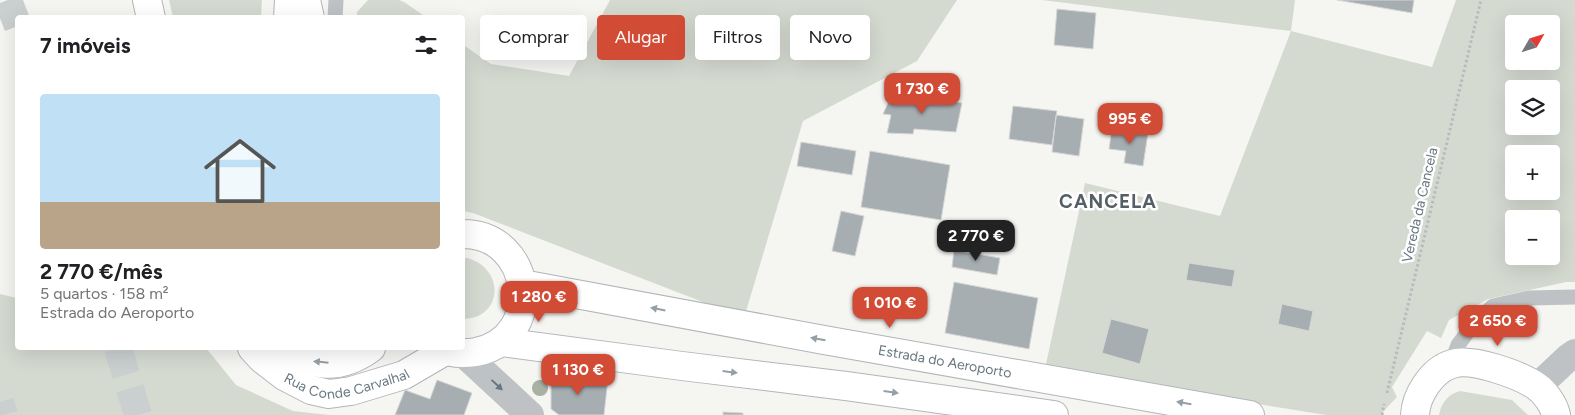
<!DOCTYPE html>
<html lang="pt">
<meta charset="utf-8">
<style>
:root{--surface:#fff;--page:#f2f2f2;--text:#202124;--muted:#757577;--accent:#d24b35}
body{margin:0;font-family:Figtree,sans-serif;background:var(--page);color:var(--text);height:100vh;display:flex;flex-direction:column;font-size:19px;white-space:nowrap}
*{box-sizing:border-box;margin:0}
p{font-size:16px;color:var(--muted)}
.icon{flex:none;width:28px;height:28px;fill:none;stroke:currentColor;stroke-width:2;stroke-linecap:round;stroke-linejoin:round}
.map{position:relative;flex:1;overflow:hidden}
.drawer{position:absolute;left:15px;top:15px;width:450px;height:335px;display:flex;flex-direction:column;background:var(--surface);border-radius:5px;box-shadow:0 5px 20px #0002}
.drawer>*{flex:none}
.banner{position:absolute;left:480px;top:15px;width:475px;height:45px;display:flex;gap:10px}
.needle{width:32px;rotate:51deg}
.fabs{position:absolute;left:1505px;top:15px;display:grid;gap:10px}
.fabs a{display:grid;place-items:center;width:55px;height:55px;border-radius:5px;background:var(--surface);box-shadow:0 5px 20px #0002;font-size:25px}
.price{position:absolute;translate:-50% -42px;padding:0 11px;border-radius:10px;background:var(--accent);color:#fff;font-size:16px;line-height:32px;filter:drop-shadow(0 1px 2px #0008)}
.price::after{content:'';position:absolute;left:50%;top:30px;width:15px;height:11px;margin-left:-8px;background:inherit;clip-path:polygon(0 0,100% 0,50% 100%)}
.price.selected{background:#222;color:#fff}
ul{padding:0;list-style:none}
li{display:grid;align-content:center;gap:10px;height:265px;padding:0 25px}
li span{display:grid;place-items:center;height:155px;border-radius:5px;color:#555}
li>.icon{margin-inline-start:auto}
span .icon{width:90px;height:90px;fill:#fffc;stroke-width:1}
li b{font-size:21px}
h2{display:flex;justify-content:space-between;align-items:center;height:60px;padding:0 25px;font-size:21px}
.tag{padding:0 18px;border-radius:5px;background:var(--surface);box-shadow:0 5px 20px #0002;font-size:18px;line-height:45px}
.tag.selected{background:var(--accent);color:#fff}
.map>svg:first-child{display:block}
</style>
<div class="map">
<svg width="1575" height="415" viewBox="0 0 1575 415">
<rect width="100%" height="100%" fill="#f5f5f2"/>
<!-- green -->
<path fill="#d5dad1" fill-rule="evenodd" d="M 169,0 L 262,0 L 261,17 L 173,17 Z
M 368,0 L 399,0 L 404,2 L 426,17 L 357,17 L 357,12 Z
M 610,0 L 957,0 L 917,61 L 803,121 L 744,318 L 473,213 L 463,211 L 462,44 L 491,64 L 569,76 Z
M 1042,0 L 1295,0 L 1291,31 L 1432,67 L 1456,0 L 1575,0 L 1575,282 L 1566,282 L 1488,299 L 1449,320 L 1441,338 L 1427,331 L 1392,387 L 1397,397 L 1380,415 L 1326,415 L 1158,388 L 1046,364 L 1085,183 L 1220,216 L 1291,31 ZM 1514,24 L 1551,24 L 1551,61 L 1514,61 ZM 1514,89 L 1551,89 L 1551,126 L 1514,126 ZM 1514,154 L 1551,154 L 1551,191 L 1514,191 ZM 1514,219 L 1551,219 L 1551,256 L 1514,256 Z
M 467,258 C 507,269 502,320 462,319 L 462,259 Z
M 0,294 L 17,298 L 18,348 L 206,348 L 236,385 L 293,411 L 329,415 L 0,415 Z
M 1460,391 L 1512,400 L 1528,415 L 1439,415 C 1441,403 1448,394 1460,391 Z"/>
<!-- building -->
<path fill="#a7aeb2" stroke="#d6d6d5" d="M 1337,0 L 1414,0 L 1412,13 Z
M 1057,9 L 1096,13 L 1093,49 L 1054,45 Z
M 892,94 L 962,103 L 956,132 L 914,129 L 913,134 L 887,133 L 891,115 L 883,114 Z
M 1013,106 L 1057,111 L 1052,145 L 1009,139 Z
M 1056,115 L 1084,119 L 1079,156 L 1052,152 Z
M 1112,127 L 1148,133 L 1143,166 L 1124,163 L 1126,151 L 1109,149 Z
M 801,142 L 856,151 L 852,175 L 797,166 Z
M 870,151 L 950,165 L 941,220 L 861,207 Z
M 841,211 L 864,216 L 855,256 L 832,251 Z
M 954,250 L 1000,258 L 997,275 L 952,267 Z
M 1189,263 L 1235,270 L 1232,287 L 1186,280 Z
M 954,282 L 1038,298 L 1029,349 L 945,333 Z
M 1282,304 L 1313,311 L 1309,331 L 1278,324 Z
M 1111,319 L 1149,329 L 1140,364 L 1102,353 Z
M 551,376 L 608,379 L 604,415 L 559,415 L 551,409 Z
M 437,380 L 472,393 L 464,415 L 395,415 L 405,390 L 430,399 Z
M 723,412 L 743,413 L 743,415 L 723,415 Z"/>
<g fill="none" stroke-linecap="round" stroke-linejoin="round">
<!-- trunk-tunnel -->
<path stroke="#cacfd0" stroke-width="28" stroke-dasharray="28 14" stroke-linecap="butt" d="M 8,0 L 18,26
M 118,348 L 138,415
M 0,402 L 4,415"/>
<defs>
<g id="secondary">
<path d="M 147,0 L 151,18"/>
<path d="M 306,0 L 310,18"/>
<path d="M 288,18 L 289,0"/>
<path id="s1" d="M 522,284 L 824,340 L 1250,415"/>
<path d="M 501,342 L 682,366 L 846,386 L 1054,415"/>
<path id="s2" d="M 252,348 L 262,359 L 284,376 L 311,390 L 329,394 L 351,391 L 404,375 L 445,351"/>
<path d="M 280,348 C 312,367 340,371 371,348"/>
<path d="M 439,348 C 451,354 463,354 476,352 C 546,339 534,233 462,234"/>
<path d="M 1415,415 C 1416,395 1432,370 1452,364 C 1471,357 1520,375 1536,386 C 1545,392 1554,405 1556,415"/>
</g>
</defs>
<!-- secondary casing -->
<use href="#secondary" stroke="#b1b6b9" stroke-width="30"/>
<!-- path -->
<path stroke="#b8bbbd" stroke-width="3" stroke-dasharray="2.5 2.5" stroke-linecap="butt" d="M 1387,393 L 1481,0
M 1382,415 L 1384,404"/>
<!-- service -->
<path stroke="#bec2c5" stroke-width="15" d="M 335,18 L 336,0
M 1451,364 L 1458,345 L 1472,326 L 1493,306 L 1529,298 L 1575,297"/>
<!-- minor -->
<path stroke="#bec2c5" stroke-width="28" d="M 464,354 L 530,415"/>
<!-- tertiary -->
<path stroke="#bec2c5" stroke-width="28" d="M 1537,387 L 1568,358 L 1575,353"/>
<!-- secondary -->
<use href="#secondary" stroke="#fff" stroke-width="28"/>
</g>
<!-- trees -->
<circle fill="#a9b0a4" cx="540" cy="388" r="8"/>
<!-- one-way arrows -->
<defs><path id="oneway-solid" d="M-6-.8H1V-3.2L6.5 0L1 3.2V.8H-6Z" transform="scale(1.25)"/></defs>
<g fill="#95a0a6">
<use href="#oneway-solid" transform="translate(658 309) rotate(-169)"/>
<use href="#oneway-solid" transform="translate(818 339) rotate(-170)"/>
<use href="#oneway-solid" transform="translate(321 362) rotate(-174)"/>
<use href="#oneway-solid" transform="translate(730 372) rotate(7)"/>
<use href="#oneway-solid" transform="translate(891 392) rotate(8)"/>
<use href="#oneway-solid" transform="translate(1184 403) rotate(-170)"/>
</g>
<use fill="#677780" href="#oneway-solid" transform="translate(497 385) rotate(43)"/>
<g text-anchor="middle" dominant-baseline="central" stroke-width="5" stroke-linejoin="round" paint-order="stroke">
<!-- street labels -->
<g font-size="14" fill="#677780" stroke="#fff">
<text transform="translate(1420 205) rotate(-77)">Vereda da Cancela</text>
<text stroke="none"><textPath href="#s1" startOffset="430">Estrada do Aeroporto</textPath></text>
<text stroke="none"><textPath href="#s2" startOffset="109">Rua Conde Carvalhal</textPath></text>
</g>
<!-- district labels -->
<g font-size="19" font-weight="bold" letter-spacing="1" fill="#546066" stroke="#fff">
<text x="1108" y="201">CANCELA</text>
</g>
</g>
</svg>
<div class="fabs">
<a><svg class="needle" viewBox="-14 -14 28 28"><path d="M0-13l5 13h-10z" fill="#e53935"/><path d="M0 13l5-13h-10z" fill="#757577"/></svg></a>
<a><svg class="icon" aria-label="layers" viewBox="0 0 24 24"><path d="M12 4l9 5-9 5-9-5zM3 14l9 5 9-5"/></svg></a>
<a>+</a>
<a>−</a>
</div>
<b class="price" style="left:922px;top:115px">1 730 €</b>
<b class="price" style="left:1130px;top:145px">995 €</b>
<b class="price selected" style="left:976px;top:262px">2 770 €</b>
<b class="price" style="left:539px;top:323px">1 280 €</b>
<b class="price" style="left:890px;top:329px">1 010 €</b>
<b class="price" style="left:1498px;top:347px">2 650 €</b>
<b class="price" style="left:578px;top:396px">1 130 €</b>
<div class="banner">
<a class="tag">Comprar</a>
<a class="tag selected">Alugar</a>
<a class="tag">Filtros</a>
<a class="tag">Novo</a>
</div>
<section class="drawer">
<h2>7 imóveis<svg class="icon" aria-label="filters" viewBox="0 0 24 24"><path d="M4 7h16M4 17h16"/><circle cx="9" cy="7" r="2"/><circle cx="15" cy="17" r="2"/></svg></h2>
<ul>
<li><span style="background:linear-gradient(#bfe0f5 70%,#b9a48a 0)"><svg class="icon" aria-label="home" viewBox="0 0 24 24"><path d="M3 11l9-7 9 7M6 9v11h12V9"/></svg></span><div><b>2 770 €/mês</b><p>5 quartos · 158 m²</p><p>Estrada do Aeroporto</p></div></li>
</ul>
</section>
</div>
